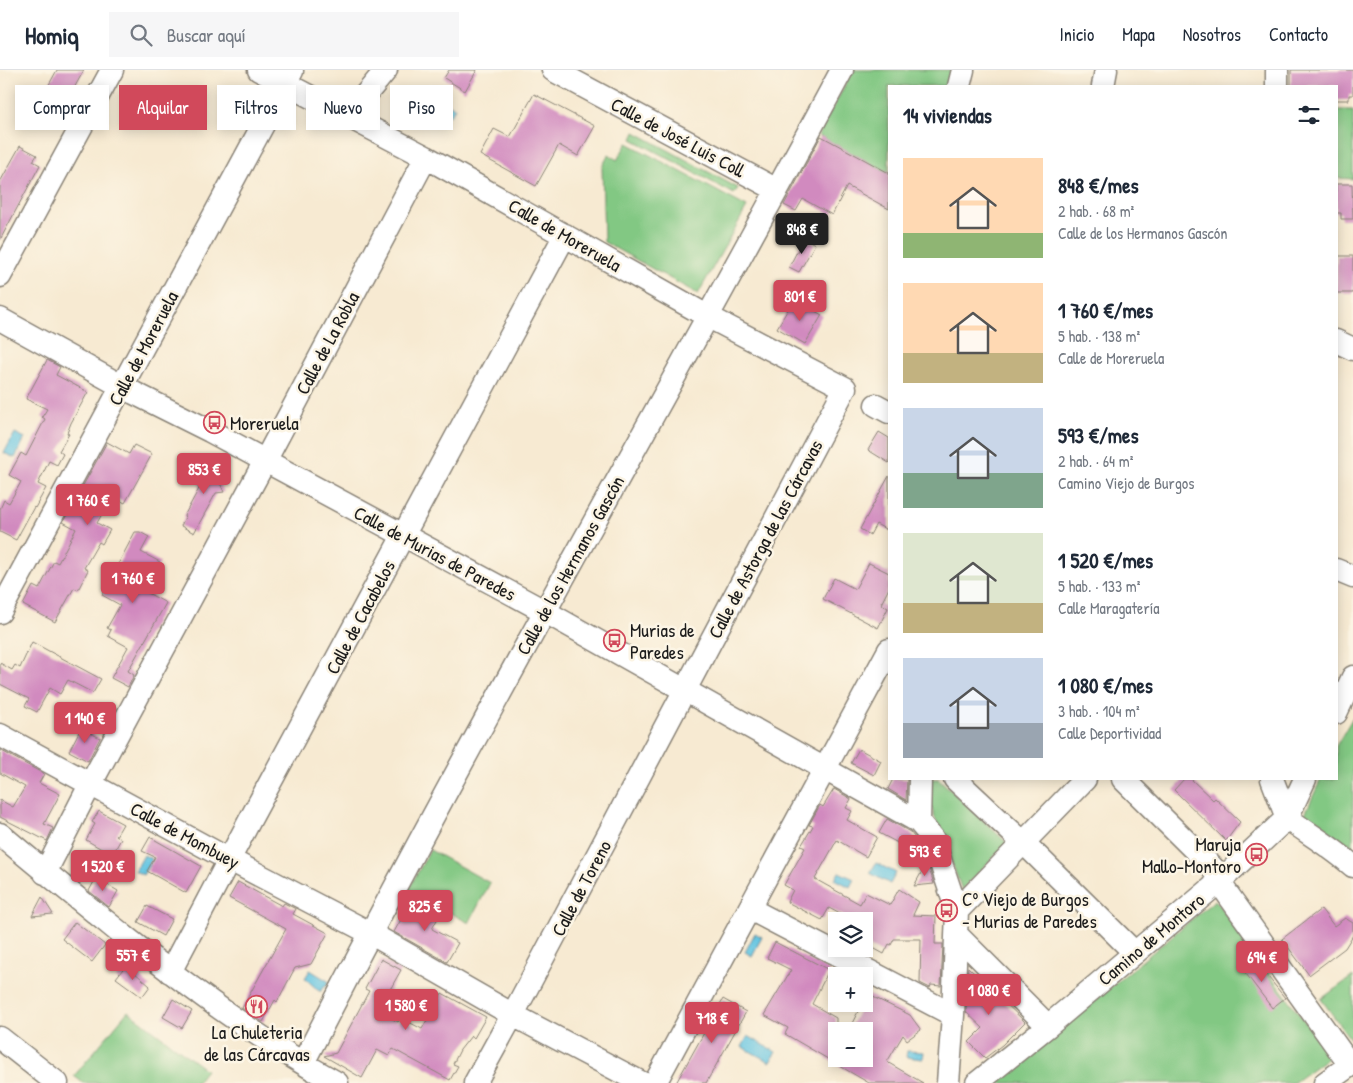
<!DOCTYPE html>
<html lang="es">
<meta charset="utf-8">
<style>
:root{--surface:#fff;--page:#f6f6f7;--text:#1f2937;--muted:#747a83;--line:#e0e1e3;--accent:#d1495b}
body{margin:0;font-family:"Patrick Hand",sans-serif;background:var(--page);color:var(--text);height:100vh;display:flex;flex-direction:column;font-size:19px;white-space:nowrap}
*{box-sizing:border-box;margin:0}
p{font-size:16px;color:var(--muted)}
.icon{flex:none;width:28px;height:28px;fill:none;stroke:currentColor;stroke-width:2;stroke-linecap:round;stroke-linejoin:round}
.map{position:relative;flex:1;overflow:hidden}
.sheet{position:absolute;left:888px;top:15px;width:450px;height:695px;display:flex;flex-direction:column;background:var(--surface);border-radius:0px;box-shadow:0 2px 12px #0003}
.sheet>*{flex:none}
.hud{position:absolute;left:15px;top:15px;width:475px;height:45px;display:flex;gap:10px}
.tools{position:absolute;left:828px;top:842px;display:grid;gap:10px}
.tools a{display:grid;place-items:center;width:45px;height:45px;border-radius:0px;background:var(--surface);box-shadow:0 2px 12px #0003;font-size:25px}
.price{position:absolute;translate:-50% -42px;padding:0 11px;border-radius:5px;background:var(--accent);color:#fff;font-size:16px;line-height:32px;filter:drop-shadow(0 1px 2px #0008)}
.price::after{content:'';position:absolute;left:50%;top:30px;width:15px;height:11px;margin-left:-8px;background:inherit;clip-path:polygon(0 0,100% 0,50% 100%)}
.price.active{background:#222;color:#fff}
ul{padding:0;list-style:none}
li{display:flex;align-items:center;gap:15px;height:125px;padding:0 15px}
li span{display:grid;place-items:center;flex:none;width:140px;height:100px;border-radius:0px;color:#555}
li>.icon{margin-inline-start:auto}
span .icon{width:60px;height:60px;fill:#fffc;stroke-width:1}
li b{font-size:21px}
h2{display:flex;justify-content:space-between;align-items:center;height:60px;padding:0 15px;font-size:21px}
.tag{padding:0 18px;border-radius:0px;background:var(--surface);box-shadow:0 2px 12px #0003;font-size:18px;line-height:45px}
.tag.active{background:var(--accent);color:#fff}
header{display:flex;align-items:center;gap:30px;box-sizing:border-box;height:70px;padding:0 25px;background:var(--surface);border-bottom:1px solid var(--line)}
header strong{font-size:24px}
nav{display:flex;gap:28px;margin-inline-start:auto;font-size:18px}
.search{width:350px;height:45px;background:var(--page);display:flex;align-items:center;gap:12px;box-sizing:border-box;padding:0 18px;border-radius:0px;color:var(--muted);font-size:19px}
.map>svg:first-child{display:block}
</style>
<header>
<strong>Homiq</strong>
<div class="search"><svg class="icon" aria-label="search" viewBox="0 0 24 24"><circle cx="10" cy="10" r="6"/><path d="M15 15l6 6"/></svg>Buscar aquí</div>
<nav><a>Inicio</a><a>Mapa</a><a>Nosotros</a><a>Contacto</a></nav>
</header>
<div class="map">
<svg width="1353" height="1013" viewBox="0 0 1353 1013">
<rect width="100%" height="100%" fill="#fcf5e5"/>
<filter id="ink" filterUnits="userSpaceOnUse"><feTurbulence type="fractalNoise" baseFrequency=".02" numOctaves="2"/><feDisplacementMap in="SourceGraphic" scale="10" xChannelSelector="R" yChannelSelector="G"/><feConvolveMatrix kernelMatrix="1 2 1 2 8 2 1 2 1" color-interpolation-filters="sRGB"/></filter>
<filter id="wash" filterUnits="userSpaceOnUse"><feTurbulence type="fractalNoise" baseFrequency=".0096" numOctaves="4" result="noise"/><feDisplacementMap in="SourceGraphic" scale="20" xChannelSelector="R" yChannelSelector="G"/><feGaussianBlur stdDeviation="1.12" result="paint"/><feColorMatrix in="noise" values="0 0 0 0 0 0 0 0 0 0 0 0 0 0 0 0 0 1.4 0 .05"/><feComposite in="paint" operator="in"/></filter>
<g filter="url(#wash)">
<rect width="100%" height="100%" fill="#f7ead2"/>
<!-- green -->
<path fill="#82c883" stroke="#4f7250" d="M 853,0 L 951,0 L 947,16 L 889,16 L 889,103 L 818,65 Z
M 1336,40 L 1353,40 L 1353,109 L 1336,108 Z
M 635,62 L 738,118 L 734,124 L 632,69 Z
M 627,73 L 747,137 L 698,224 L 604,172 L 602,97 L 609,84 L 617,90 Z
M 1353,647 L 1353,776 L 1303,748 L 1321,709 L 1336,709 L 1336,676 Z
M 930,709 L 939,709 L 1007,773 L 962,820 L 931,737 Z
M 430,780 L 490,813 L 469,853 L 408,820 Z
M 1215,830 L 1330,986 L 1293,1013 L 996,1013 Z
M 1353,906 L 1353,969 L 1351,970 L 1321,929 Z
M 128,941 L 206,1000 L 196,1013 L 83,1013 L 74,1006 Z"/>
<!-- water -->
<path fill="#64c5e2" stroke="#40707f" d="M 437,27 L 455,38 L 450,46 L 433,35 Z
M 15,363 L 25,368 L 15,388 L 4,383 Z
M 82,640 L 101,650 L 96,661 L 77,651 Z
M 144,785 L 152,789 L 143,805 L 135,801 Z
M 876,793 L 896,803 L 890,814 L 870,803 Z
M 839,802 L 854,809 L 850,817 L 835,809 Z
M 755,863 L 762,867 L 752,886 L 745,882 Z
M 310,900 L 328,911 L 328,913 L 321,921 L 319,921 L 305,908 Z
M 748,966 L 776,982 L 770,992 L 742,977 Z
M 907,981 L 924,982 L 923,989 L 906,987 Z"/>
<g id="blocks">
<!-- building -->
<path fill="#d18abf" d="M 57,0 L 84,0 L 55,53 L 34,42 Z
M 449,0 L 477,0 L 465,21 L 444,8 Z
M 1291,0 L 1353,0 L 1353,25 L 1349,25 L 1349,30 L 1336,30 L 1336,16 L 1291,16 Z
M 534,24 L 595,56 L 578,86 L 559,75 L 536,116 L 480,85 L 494,59 L 510,67 Z
M 821,66 L 889,103 L 889,139 L 847,116 L 832,145 L 803,129 L 796,141 L 784,135 Z
M 20,76 L 37,85 L 33,91 L 40,95 L 0,170 L 0,112 Z
M 1336,114 L 1352,114 L 1353,149 L 1341,149 L 1341,143 L 1336,143 Z
M 804,168 L 815,174 L 799,202 L 789,197 Z
M 1337,186 L 1353,186 L 1353,223 L 1336,223 Z
M 794,229 L 822,245 L 805,274 L 777,258 Z
M 47,290 L 60,297 L 56,305 L 88,322 L 71,353 L 67,363 L 69,364 L 59,381 L 63,384 L 57,395 L 49,391 L 38,414 L 46,418 L 35,438 L 34,437 L 16,470 L 0,462 L 0,439 L 4,430 L 9,433 L 21,412 L 9,405 L 21,383 L 26,386 L 45,349 L 42,347 L 47,339 L 26,329 Z
M 879,362 L 889,368 L 889,393 L 868,380 Z
M 107,372 L 129,384 L 134,375 L 152,384 L 125,433 L 112,426 L 97,453 L 110,460 L 102,474 L 99,472 L 84,498 L 88,500 L 78,520 L 74,518 L 55,552 L 23,535 L 33,516 L 39,519 L 54,491 L 58,493 L 76,459 L 63,452 Z
M 197,390 L 220,392 L 221,399 L 218,403 L 224,407 L 220,413 L 224,422 L 216,423 L 194,463 L 181,456 L 185,447 L 184,446 L 201,415 L 199,414 L 206,402 Z
M 889,406 L 889,461 L 876,454 L 870,465 L 860,459 Z
M 135,462 L 140,462 L 149,467 L 141,482 L 160,492 L 144,521 L 166,533 L 128,601 L 134,605 L 128,617 L 111,608 L 128,577 L 108,566 L 111,560 L 107,558 L 120,535 L 102,525 Z
M 869,493 L 889,503 L 889,518 L 881,534 L 888,538 L 878,558 L 823,529 L 834,508 L 855,519 Z
M 32,572 L 101,609 L 93,623 L 68,610 L 60,624 L 50,618 L 37,642 L 25,636 L 29,629 L 0,614 L 0,593 L 12,600 L 15,595 L 20,598 Z
M 81,658 L 100,668 L 88,691 L 69,681 Z
M 859,679 L 881,691 L 874,705 L 851,693 Z
M 0,680 L 44,704 L 39,713 L 60,724 L 44,754 L 53,758 L 47,771 L 0,747 L 0,730 L 13,737 L 25,717 L 0,703 Z
M 893,709 L 907,709 L 906,730 L 888,719 Z
M 1184,709 L 1191,709 L 1213,730 L 1215,728 L 1240,752 L 1226,771 L 1174,720 Z
M 834,719 L 851,729 L 846,738 L 852,741 L 847,750 L 877,767 L 866,787 L 837,770 L 815,809 L 860,834 L 866,823 L 890,835 L 899,819 L 919,832 L 913,845 L 936,846 L 935,874 L 943,874 L 941,916 L 931,915 L 930,918 L 920,913 L 921,869 L 894,869 L 891,875 L 889,874 L 884,884 L 864,873 L 864,851 L 853,851 L 829,838 L 822,850 L 787,832 L 793,820 L 784,815 L 805,778 L 801,776 L 813,756 L 809,755 L 820,735 L 823,737 Z
M 99,741 L 123,754 L 116,766 L 121,769 L 112,785 L 86,770 L 95,754 L 92,752 Z
M 887,749 L 910,762 L 921,775 L 926,788 L 879,763 Z
M 150,767 L 201,796 L 186,823 L 147,801 L 155,787 L 142,781 Z
M 927,792 L 934,814 L 914,816 Z
M 96,808 L 118,821 L 109,837 L 89,821 Z
M 238,812 L 282,836 L 284,833 L 296,839 L 293,844 L 328,863 L 311,894 L 295,898 L 277,932 L 275,930 L 263,952 L 242,938 L 286,859 L 229,828 Z
M 42,827 L 53,844 L 32,846 Z
M 413,832 L 439,846 L 432,859 L 458,873 L 447,892 L 394,862 L 408,837 L 410,838 Z
M 147,836 L 172,849 L 163,866 L 138,852 Z
M 1321,839 L 1334,856 L 1345,848 L 1353,853 L 1353,865 L 1345,878 L 1309,905 L 1282,869 Z
M 75,852 L 105,875 L 92,892 L 62,869 Z
M 775,872 L 829,900 L 812,934 L 836,948 L 836,989 L 864,989 L 864,961 L 848,961 L 862,934 L 864,934 L 867,924 L 910,945 L 921,960 L 907,970 L 903,965 L 887,992 L 923,1013 L 869,1013 L 785,964 L 788,958 L 764,945 L 791,900 L 767,888 Z
M 1252,887 L 1285,928 L 1272,938 L 1240,896 Z
M 381,889 L 401,900 L 378,941 L 398,952 L 401,948 L 422,959 L 442,923 L 486,947 L 474,968 L 471,966 L 460,980 L 453,994 L 458,996 L 450,1010 L 393,979 L 389,986 L 377,980 L 362,1008 L 324,986 L 336,983 L 369,921 L 365,919 Z
M 126,895 L 150,916 L 142,927 L 116,908 Z
M 968,897 L 1025,952 L 1002,975 L 985,988 L 969,972 L 983,958 L 966,942 Z
M 173,929 L 192,941 L 182,958 L 163,947 Z
M 723,929 L 746,942 L 706,1013 L 676,1013 Z"/>
</g>
</g>
<g filter="url(#ink)">
<use href="#blocks" fill-opacity="0" stroke="#8a8377" stroke-width="1"/>
<g fill="none" stroke-linecap="round" stroke-linejoin="round">
<defs>
<path id="minor" d="M 259,0 L 426,87 L 707,246 L 845,318 L 519,933 L 475,1013
M 553,0 L 777,120
M 959,16 L 963,0
M 1103,16 L 1106,0
M 1277,16 L 1277,0
M 348,46 L 386,0
M 0,206 L 112,0
M 0,249 L 134,323 L 210,361 L 544,541 L 919,752 L 933,769 L 957,841 L 953,945 L 948,1013
M 1336,271 L 1353,279
M 876,335 L 889,342
M 1336,500 L 1353,507
M 0,542 L 292,1
M 1336,643 L 1353,607
M 0,665 L 215,782 L 370,863 L 513,945 L 642,1013
M 955,709 L 1031,780 L 1135,883
M 1123,709 L 1213,798 L 1219,812 L 1350,995
M 1272,709 L 1287,748
M 1287,748 C 1309,764 1333,778 1353,796
M 919,752 L 920,709
M 0,764 C 41,799 82,832 124,866 C 192,919 261,971 337,1013
M 45,803 L 90,715 L 265,391 L 426,87
M 750,839 L 953,945
M 957,841 L 1085,709
M 957,865 L 1048,956
M 170,902 L 250,750 L 565,165
M 0,968 L 57,1013
M 303,993 C 475,658 664,332 842,0
M 655,1013 L 889,580
M 977,1013 L 1048,956 L 1219,812 L 1287,748 L 1305,709
M 1325,1013 L 1353,993"/>
</defs>
<!-- minor casing -->
<use href="#minor" stroke="#8a8377" stroke-width="25"/>
<!-- minor -->
<use href="#minor" stroke="#fff" stroke-width="22"/>
</g>
</g>
<!-- icons -->
<defs>
<symbol id="bus-ring" viewBox="-11 -11 22 22"><circle r="9.5" fill="#fcf5e5" stroke="#d1495b" stroke-width="1.5"/><path d="M-5-6H5V4H4V6H2V4H-2V6H-4V4H-5ZM-3.5-4V0h7V-4ZM-3.5 1.2v1.5H-2V1.2ZM2 1.2v1.5H3.5V1.2Z" fill="#d1495b"/></symbol>
<symbol id="restaurant-ring" viewBox="-11 -11 22 22"><circle r="9.5" fill="#fcf5e5" stroke="#d1495b" stroke-width="1.5"/><path d="M-5-6h1v4h1v-4h1v4h1v-4h1v5L-1.5 .5V6h-2V.5L-5-1ZM5-6V6H3V1.5H1.5Q1.5-4 5-6Z" fill="#d1495b"/></symbol>
</defs>
<g fill-rule="evenodd">
<use href="#bus-ring" x="202" y="340" width="25" height="25"/>
<use href="#bus-ring" x="602" y="558" width="25" height="25"/>
<use href="#bus-ring" x="1244" y="772" width="25" height="25"/>
<use href="#bus-ring" x="934" y="828" width="25" height="25"/>
<use href="#restaurant-ring" x="244" y="924" width="25" height="25"/>
</g>
<g text-anchor="middle" dominant-baseline="central" stroke-width="5" stroke-linejoin="round" paint-order="stroke">
<!-- street labels -->
<g font-size="19" fill="#1c1c1c" stroke="#fcf5e5">
<text transform="translate(678 67) rotate(28)">Calle de José Luis Coll</text>
<text transform="translate(565 165) rotate(30)">Calle de Moreruela</text>
<text transform="translate(327 273) rotate(-62)">Calle de La Robla</text>
<text transform="translate(143 278) rotate(-62)">Calle de Moreruela</text>
<text transform="translate(765 469) rotate(-62)">Calle de Astorga de las Cárcavas</text>
<text transform="translate(435 483) rotate(28)">Calle de Murias de Paredes</text>
<text transform="translate(570 495) rotate(-61)">Calle de los Hermanos Gascón</text>
<text transform="translate(360 547) rotate(-62)">Calle de Cacabelos</text>
<text transform="translate(185 765) rotate(28)">Calle de Mombuey</text>
<text transform="translate(581 818) rotate(-62)">Calle de Toreno</text>
<text transform="translate(1151 869) rotate(-40)">Camino de Montoro</text>
</g>
<!-- poi labels -->
<g font-size="19" fill="#1c1c1c" stroke="#fcf5e5" text-anchor="start">
<text x="230" y="353">Moreruela</text>
<text x="630" y="560">Murias de<tspan x="630" dy="22">Paredes</tspan></text>
<text x="1241" y="774" text-anchor="end">Maruja<tspan x="1241" dy="22">Mallo-Montoro</tspan></text>
<text x="962" y="829">Cº Viejo de Burgos<tspan x="962" dy="22">- Murias de Paredes</tspan></text>
<text x="257" y="962" text-anchor="middle">La Chuleteria<tspan x="257" dy="22">de las Cárcavas</tspan></text>
</g>
</g>
</svg>
<div class="tools">
<a><svg class="icon" aria-label="layers" viewBox="0 0 24 24"><path d="M12 4l9 5-9 5-9-5zM3 14l9 5 9-5"/></svg></a>
<a>+</a>
<a>−</a>
</div>
<b class="price active" style="left:802px;top:185px">848 €</b>
<b class="price" style="left:800px;top:252px">801 €</b>
<b class="price" style="left:204px;top:425px">853 €</b>
<b class="price" style="left:88px;top:456px">1 760 €</b>
<b class="price" style="left:133px;top:534px">1 760 €</b>
<b class="price" style="left:85px;top:674px">1 140 €</b>
<b class="price" style="left:925px;top:807px">593 €</b>
<b class="price" style="left:103px;top:822px">1 520 €</b>
<b class="price" style="left:425px;top:862px">825 €</b>
<b class="price" style="left:133px;top:911px">557 €</b>
<b class="price" style="left:1262px;top:913px">694 €</b>
<b class="price" style="left:989px;top:946px">1 080 €</b>
<b class="price" style="left:406px;top:961px">1 580 €</b>
<b class="price" style="left:712px;top:974px">718 €</b>
<div class="hud">
<a class="tag">Comprar</a>
<a class="tag active">Alquilar</a>
<a class="tag">Filtros</a>
<a class="tag">Nuevo</a>
<a class="tag">Piso</a>
</div>
<section class="sheet">
<h2>14 viviendas<svg class="icon" aria-label="filters" viewBox="0 0 24 24"><path d="M4 7h16M4 17h16"/><circle cx="9" cy="7" r="2"/><circle cx="15" cy="17" r="2"/></svg></h2>
<ul>
<li><span style="background:linear-gradient(#ffd9b3 75%,#8fb573 0)"><svg class="icon" aria-label="home" viewBox="0 0 24 24"><path d="M3 11l9-7 9 7M6 9v11h12V9"/></svg></span><div><b>848 €/mes</b><p>2 hab. · 68 m²</p><p>Calle de los Hermanos Gascón</p></div></li>
<li><span style="background:linear-gradient(#ffd9b3 70%,#c2b280 0)"><svg class="icon" aria-label="home" viewBox="0 0 24 24"><path d="M3 11l9-7 9 7M6 9v11h12V9"/></svg></span><div><b>1 760 €/mes</b><p>5 hab. · 138 m²</p><p>Calle de Moreruela</p></div></li>
<li><span style="background:linear-gradient(#c9d6e8 65%,#7fa58c 0)"><svg class="icon" aria-label="home" viewBox="0 0 24 24"><path d="M3 11l9-7 9 7M6 9v11h12V9"/></svg></span><div><b>593 €/mes</b><p>2 hab. · 64 m²</p><p>Camino Viejo de Burgos</p></div></li>
<li><span style="background:linear-gradient(#dfe7d0 70%,#c2b280 0)"><svg class="icon" aria-label="home" viewBox="0 0 24 24"><path d="M3 11l9-7 9 7M6 9v11h12V9"/></svg></span><div><b>1 520 €/mes</b><p>5 hab. · 133 m²</p><p>Calle Maragatería</p></div></li>
<li><span style="background:linear-gradient(#c9d6e8 65%,#9aa5b1 0)"><svg class="icon" aria-label="home" viewBox="0 0 24 24"><path d="M3 11l9-7 9 7M6 9v11h12V9"/></svg></span><div><b>1 080 €/mes</b><p>3 hab. · 104 m²</p><p>Calle Deportividad</p></div></li>
</ul>
</section>
</div>
